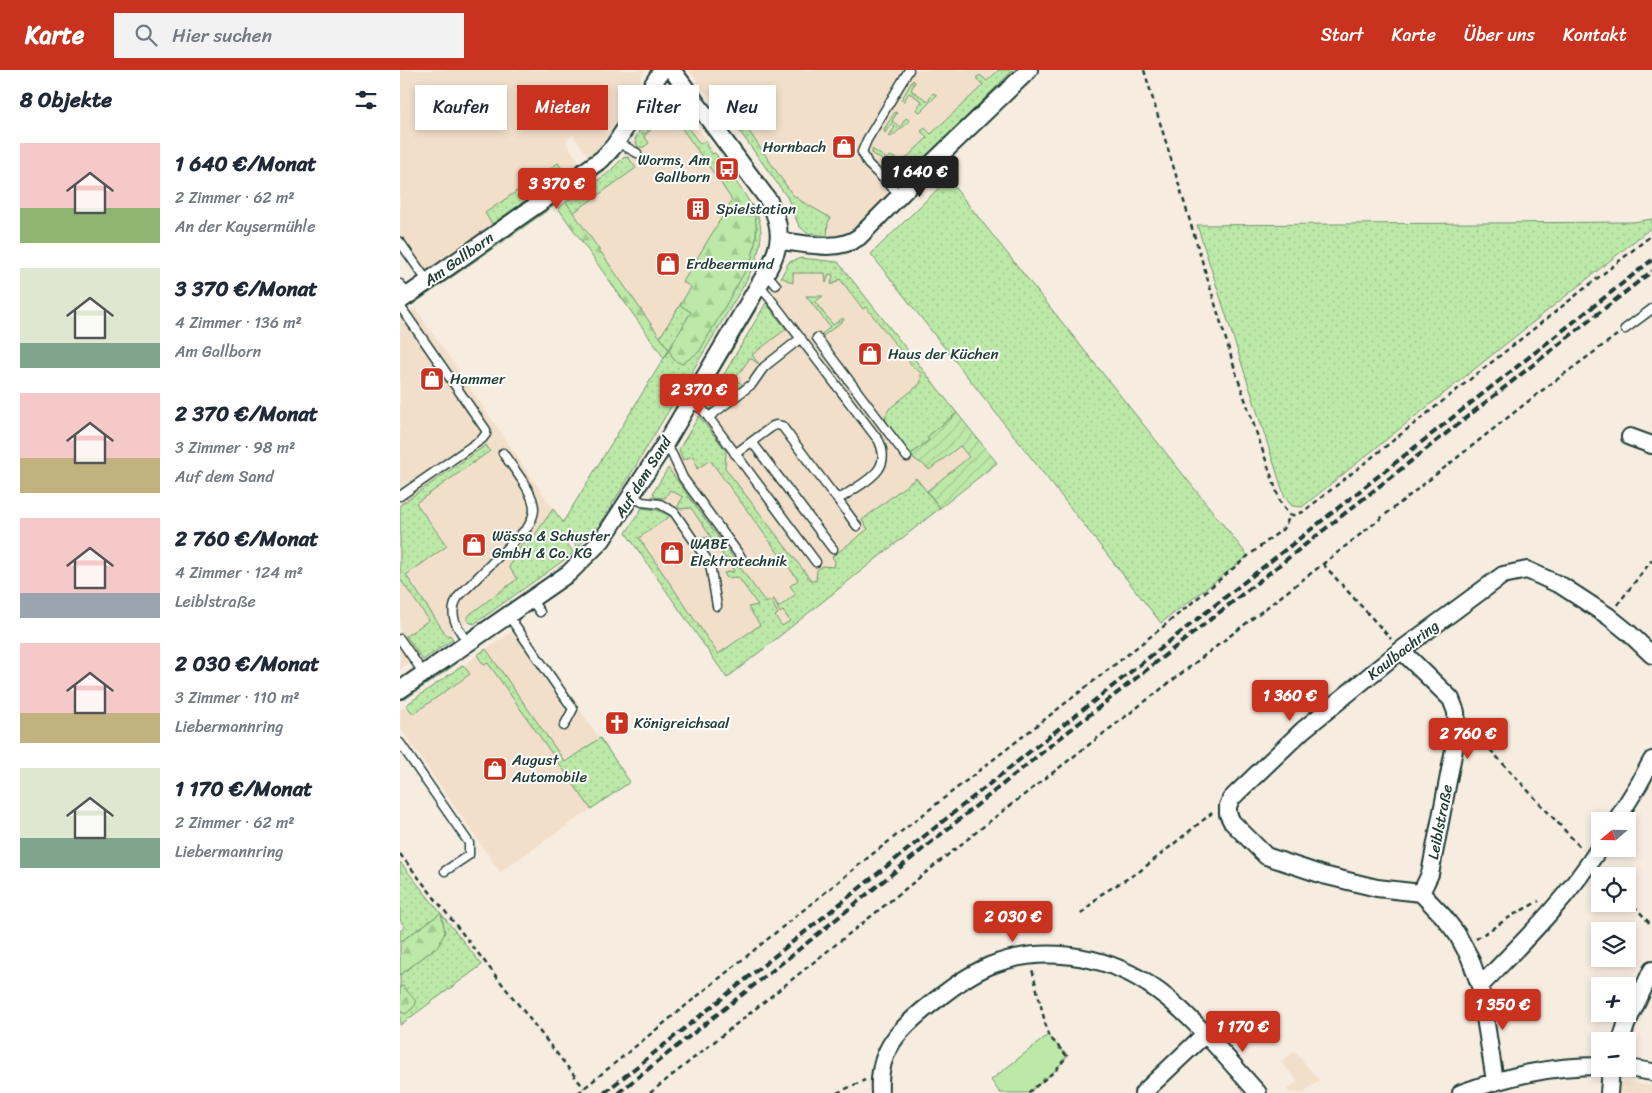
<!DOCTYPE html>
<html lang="de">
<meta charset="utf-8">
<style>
:root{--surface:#fff;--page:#f2f2f3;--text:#1f2937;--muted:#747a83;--accent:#c8321e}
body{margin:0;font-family:Sriracha,sans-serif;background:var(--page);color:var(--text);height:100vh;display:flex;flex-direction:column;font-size:19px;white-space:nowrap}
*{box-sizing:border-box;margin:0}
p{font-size:16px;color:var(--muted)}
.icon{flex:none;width:28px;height:28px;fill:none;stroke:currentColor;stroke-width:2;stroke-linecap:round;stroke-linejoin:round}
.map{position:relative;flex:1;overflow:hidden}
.details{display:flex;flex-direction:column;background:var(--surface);width:400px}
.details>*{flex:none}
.top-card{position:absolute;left:15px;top:15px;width:475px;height:45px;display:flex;gap:10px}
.needle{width:32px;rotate:250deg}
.fabs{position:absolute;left:1191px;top:742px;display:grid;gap:10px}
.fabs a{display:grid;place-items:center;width:45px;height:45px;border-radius:0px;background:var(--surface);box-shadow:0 2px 8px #0003;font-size:25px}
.price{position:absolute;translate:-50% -42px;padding:0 11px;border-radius:5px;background:var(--accent);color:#fff;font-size:16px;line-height:32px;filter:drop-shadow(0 1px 2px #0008)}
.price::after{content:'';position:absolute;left:50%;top:30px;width:15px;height:11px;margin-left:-8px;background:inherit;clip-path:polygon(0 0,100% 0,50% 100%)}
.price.on{background:#222;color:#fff}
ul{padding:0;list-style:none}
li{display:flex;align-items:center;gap:15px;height:125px;padding:0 20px}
li span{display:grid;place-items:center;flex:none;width:140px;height:100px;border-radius:0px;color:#555}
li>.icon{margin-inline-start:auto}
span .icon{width:60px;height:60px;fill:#fffc;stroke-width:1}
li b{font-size:21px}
h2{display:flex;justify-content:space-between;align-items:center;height:60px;padding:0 20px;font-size:21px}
.pill{padding:0 18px;border-radius:0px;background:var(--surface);box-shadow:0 2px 8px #0003;font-size:18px;line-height:45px}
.pill.on{background:var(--accent);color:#fff}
header{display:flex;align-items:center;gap:30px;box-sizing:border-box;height:70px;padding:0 25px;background:var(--accent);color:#fff}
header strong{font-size:24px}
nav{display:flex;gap:28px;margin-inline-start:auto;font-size:18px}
.search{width:350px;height:45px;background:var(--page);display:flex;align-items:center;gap:12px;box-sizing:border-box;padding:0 18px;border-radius:0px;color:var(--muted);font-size:19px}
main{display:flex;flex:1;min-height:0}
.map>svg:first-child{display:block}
</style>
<header>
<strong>Karte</strong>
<div class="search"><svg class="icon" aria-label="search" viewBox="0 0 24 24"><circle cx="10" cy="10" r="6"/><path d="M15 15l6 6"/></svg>Hier suchen</div>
<nav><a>Start</a><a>Karte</a><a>Über uns</a><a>Kontakt</a></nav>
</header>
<main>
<section class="details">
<h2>8 Objekte<svg class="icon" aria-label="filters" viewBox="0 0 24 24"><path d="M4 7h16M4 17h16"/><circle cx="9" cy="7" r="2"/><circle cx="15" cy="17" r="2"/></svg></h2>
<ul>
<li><span style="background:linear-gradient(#f6c9c9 65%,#8fb573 0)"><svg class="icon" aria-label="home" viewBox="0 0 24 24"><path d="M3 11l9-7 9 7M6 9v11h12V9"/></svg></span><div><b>1 640 €/Monat</b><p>2 Zimmer · 62 m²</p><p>An der Kaysermühle</p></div></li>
<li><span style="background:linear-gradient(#dfe7d0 75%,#7fa58c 0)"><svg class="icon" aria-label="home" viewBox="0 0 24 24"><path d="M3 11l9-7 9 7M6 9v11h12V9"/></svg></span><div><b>3 370 €/Monat</b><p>4 Zimmer · 136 m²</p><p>Am Gallborn</p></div></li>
<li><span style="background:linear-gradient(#f6c9c9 65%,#c2b280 0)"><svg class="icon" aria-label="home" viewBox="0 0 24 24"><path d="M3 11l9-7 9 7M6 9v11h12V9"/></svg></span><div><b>2 370 €/Monat</b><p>3 Zimmer · 98 m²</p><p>Auf dem Sand</p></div></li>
<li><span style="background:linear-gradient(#f6c9c9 75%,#9aa5b1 0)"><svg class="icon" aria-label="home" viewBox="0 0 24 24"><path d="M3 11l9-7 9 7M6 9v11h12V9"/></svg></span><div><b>2 760 €/Monat</b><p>4 Zimmer · 124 m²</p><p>Leiblstraße</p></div></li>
<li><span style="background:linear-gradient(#f6c9c9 70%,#c2b280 0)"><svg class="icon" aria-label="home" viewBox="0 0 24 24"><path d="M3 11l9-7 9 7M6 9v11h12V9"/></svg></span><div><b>2 030 €/Monat</b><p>3 Zimmer · 110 m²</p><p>Liebermannring</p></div></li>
<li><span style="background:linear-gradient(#dfe7d0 70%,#7fa58c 0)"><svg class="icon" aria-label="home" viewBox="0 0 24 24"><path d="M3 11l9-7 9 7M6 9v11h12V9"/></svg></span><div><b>1 170 €/Monat</b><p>2 Zimmer · 62 m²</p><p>Liebermannring</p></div></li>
</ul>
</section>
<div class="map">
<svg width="1252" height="1023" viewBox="0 0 1252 1023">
<defs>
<pattern id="grass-dots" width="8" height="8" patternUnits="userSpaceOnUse" patternTransform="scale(1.25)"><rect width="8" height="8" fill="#bce9a7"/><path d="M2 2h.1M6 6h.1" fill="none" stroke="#a1c990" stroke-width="1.8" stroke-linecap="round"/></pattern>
<pattern id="forest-firs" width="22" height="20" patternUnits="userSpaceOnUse" patternTransform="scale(1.25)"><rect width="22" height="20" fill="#bce9a7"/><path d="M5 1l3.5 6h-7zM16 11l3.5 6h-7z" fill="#a1c990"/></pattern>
<pattern id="garden-furrows" width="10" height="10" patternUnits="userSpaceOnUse" patternTransform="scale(1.25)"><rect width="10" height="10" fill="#bce9a7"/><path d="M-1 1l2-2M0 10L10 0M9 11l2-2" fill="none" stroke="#a1c990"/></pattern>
</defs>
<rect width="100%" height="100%" fill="#f7ece0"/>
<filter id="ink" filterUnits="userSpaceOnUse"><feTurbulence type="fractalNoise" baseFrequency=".02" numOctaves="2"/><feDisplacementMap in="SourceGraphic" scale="10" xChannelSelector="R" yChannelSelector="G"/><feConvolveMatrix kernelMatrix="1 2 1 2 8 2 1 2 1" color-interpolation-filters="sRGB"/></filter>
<g filter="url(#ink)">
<!-- built -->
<path fill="#f2dfca" d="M 0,0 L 244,0 L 239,12 L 207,67 L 195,82 L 189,87 L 173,65 L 165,71 L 180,93 L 18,206 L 0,180 Z
M 289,0 L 613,0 L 550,63 L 525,91 L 454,159 L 447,163 L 435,166 L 407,163 L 399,156 L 387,127 L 338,59 L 331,50 L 319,41 Z
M 271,19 L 351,134 L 269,280 L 166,132 L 207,104 L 223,88 L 258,29 Z
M 401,188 L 438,192 L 597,393 L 327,608 L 226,463 L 267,400 L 381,207 L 389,192 Z
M 15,238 L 163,453 L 123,514 L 0,599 L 0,248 Z
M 121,555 L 230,712 L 100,802 L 0,658 L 0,640 Z
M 894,981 L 919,1010 L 903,1023 L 890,1023 L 887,1020 L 898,1011 L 881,992 Z
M 1224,1012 L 1252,1016 L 1252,1023 L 1217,1023 L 1217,1016 Z"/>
<!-- grass -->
<path fill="url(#grass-dots)" stroke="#6e936e" d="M 599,0 L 613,0 L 550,63 L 525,91 L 514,100 L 505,102 L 500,101 L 472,84 L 472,79 L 487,89 L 490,86 L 502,92 L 527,68 L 521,61 L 525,58 L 531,64 L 583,15 L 576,8 L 580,5 L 587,11 Z
M 513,10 L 515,12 L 511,20 L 528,31 L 533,23 L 537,25 L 520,42 L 516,40 L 522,31 L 509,23 L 503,32 L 501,30 Z
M 271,19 L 282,35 L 280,36 L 287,50 L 291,48 L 294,53 L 288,58 L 300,74 L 306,70 L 308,73 L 306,75 L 312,84 L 315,83 L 328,101 L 318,109 L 278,53 L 285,51 L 278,37 L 275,37 L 266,43 L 262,41 L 250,49 L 249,48 L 260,40 L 253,36 L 263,24 Z
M 312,30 L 335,45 L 344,54 L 392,124 L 401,131 L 431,148 L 428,152 L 427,166 L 407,163 L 399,156 L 387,127 L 338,59 C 330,49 317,42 312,30 Z
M 495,42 L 497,43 L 492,51 L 500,57 L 506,48 L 510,51 L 491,67 L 489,66 L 495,57 L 491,54 L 485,63 L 484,59 Z
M 243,54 L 242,65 L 250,59 L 251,60 L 244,66 L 249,73 L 244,77 L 238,77 L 235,69 Z
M 216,84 L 219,86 L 204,101 L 12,235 L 10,232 Z
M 228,87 L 236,98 L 173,143 L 166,132 L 207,104 L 223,88 Z
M 158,93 L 165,103 L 92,154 L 85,143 Z
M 548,109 L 848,486 L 761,553 L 471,184 Z
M 351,134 C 371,161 357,189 344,215 L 223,417 L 199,454 L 176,479 L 175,478 L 176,476 L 168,464 L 163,467 L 173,482 L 167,488 L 74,554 L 68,552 L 67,549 L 70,544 L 117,509 L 109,497 L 122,474 L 134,466 L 153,439 L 163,452 L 269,280 L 260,267 L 280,235 L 291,242 L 351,191 L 356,166 L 356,155 Z
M 1252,149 L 1252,157 L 902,437 L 892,436 L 885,428 L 797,155 L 1233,152 Z
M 401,188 L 438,192 L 557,343 L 527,367 L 529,370 L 510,385 L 487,354 L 485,346 L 489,339 L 520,314 C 522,306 522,301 514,298 L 466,237 L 463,239 L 440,209 L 432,215 L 431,214 L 433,205 L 429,204 L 426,213 L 425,203 L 393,203 L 393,213 L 381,207 L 389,192 Z
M 406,226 L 423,226 L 415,232 L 433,255 L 443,248 L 444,250 L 423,266 L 422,264 L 430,257 Z
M 356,232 L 360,233 L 303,329 L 301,326 Z
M 366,233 L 386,259 L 352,285 L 359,294 L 350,288 L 335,309 L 343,315 L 311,340 L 307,333 Z
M 299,346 L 326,381 L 325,398 L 411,510 L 416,511 L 417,500 L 423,496 L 434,497 L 435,491 L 432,487 L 468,459 L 462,450 L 516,408 L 540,438 L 327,608 L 226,463 L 242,438 L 257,440 L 270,446 L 239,468 L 318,584 L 360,555 L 348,537 L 358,535 L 338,507 L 327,508 L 324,503 L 334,501 L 314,472 L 304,473 L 300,468 L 311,467 L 291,438 L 280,439 L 278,436 L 283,427 L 270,420 L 265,428 L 252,427 L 255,424 L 253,423 L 268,398 L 366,533 L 371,530 L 378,544 L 375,546 L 382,556 L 390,551 L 383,541 L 380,543 L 373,528 L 379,537 L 396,524 L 390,516 L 398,510 L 310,390 L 297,399 L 293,386 L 283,390 L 279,379 Z
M 86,375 L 90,381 L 16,433 L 47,476 L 6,505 L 47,566 L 50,565 L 53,569 L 23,590 L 6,566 L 29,550 L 0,509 L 0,435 Z
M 86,579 L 165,692 L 200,668 L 230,712 L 191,739 L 88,593 L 84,595 L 77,585 Z
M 54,591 L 56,594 L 4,630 L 4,627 Z
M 63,595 L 70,604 L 13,644 L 6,635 Z
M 0,792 L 82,895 L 0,955 L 0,905 L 39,875 L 40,844 L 0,872 L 0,861 L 5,857 L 0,850 Z"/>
<!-- forest -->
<path fill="url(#forest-firs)" stroke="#6e936e" d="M 328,101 C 335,111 344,122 350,133 C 360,151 356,173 351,191 L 299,282 L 282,294 L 274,290 L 269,280 L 264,288 L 158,138 L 166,132 L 269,280 L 291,242 L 280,235 L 291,217 L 283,212 L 332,130 L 318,109 Z
M 41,843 L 45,862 L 39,875 L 0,905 L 0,872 Z
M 3,916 L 15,930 L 16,934 L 12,939 L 5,944 L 0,941 L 0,917 Z"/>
<!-- park -->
<path fill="#bce9a7" stroke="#6e936e" d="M 648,965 L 667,986 L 656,1000 L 628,1023 L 600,1023 L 591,1010 Z"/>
<!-- garden -->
<path fill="url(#garden-furrows)" stroke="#6e936e" d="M 557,343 L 597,393 L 540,438 L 527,421 L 569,387 L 560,376 L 529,400 C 524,393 516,392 510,385 L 529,370 L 527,367 Z"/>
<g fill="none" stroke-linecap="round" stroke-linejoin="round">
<defs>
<path id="lane" d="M 217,72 L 237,83
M 501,126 L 468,94 L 462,82 L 467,70 L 509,0
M 0,172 L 28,212
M 366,203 L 376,215
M 0,214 L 8,225
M 0,236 L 86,360 L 86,364 L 82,369 L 0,426
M 1225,259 L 1252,239
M 417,268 L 507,387
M 290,332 L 303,340 L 416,492
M 309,347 L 352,314 L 364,297 L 401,268
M 352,372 L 433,479
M 265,374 L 272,384 L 283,408 L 341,487
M 335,384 L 373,356 L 376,355 L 382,356 L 433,424 C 437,428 439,428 444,426 C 465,411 493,401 479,371 L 359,214
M 232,426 L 242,432 L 260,434 L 274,442 L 310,494 L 317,536
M 435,426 L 457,456
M 131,529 L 140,542
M 108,545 L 173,639 L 164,656
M 0,569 L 24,604
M 68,573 C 58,559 47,545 58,527 L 128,457 C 131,451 134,446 134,439 C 134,422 112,397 103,383
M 0,673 L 69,773 L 69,785 L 45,801"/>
<path id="street" d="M 379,171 C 405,173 436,183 459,167 L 528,97 L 629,0
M 0,231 L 202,89 L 214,76 L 262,0
M 1230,367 L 1252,375
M 1001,580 L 1051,629 L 1056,642 L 1057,664 L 1030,804 L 1021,823
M 0,620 L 169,503 L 202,470 L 265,374 L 366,203 C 382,176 383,158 369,131 L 272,0
M 1216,751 L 1239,714 L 1252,690
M 1080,916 C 1123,872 1167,829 1200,777
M 1221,971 L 1226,955 L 1252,900
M 1228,998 L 1252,1002
M 1095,1011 L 1080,916 L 1070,888 L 1057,864 L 1043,846 L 1021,823 L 977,818 L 923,805 L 866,786 L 832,752 L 828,744 L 828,736 L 831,729 L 838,722 L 903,660 L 1001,580 L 1103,505 L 1127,500 L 1162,516 L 1208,546 L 1229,563 L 1252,585
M 480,1023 C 477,980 500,958 532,933 C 550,919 568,905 589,896 C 640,875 703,884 748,914 C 788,939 826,988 858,1023
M 743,1023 L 805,964
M 1061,1023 C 1108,1006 1150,996 1200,996
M 1209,1023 L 1211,999"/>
</defs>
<!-- lane casing -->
<use href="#lane" stroke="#1f3d34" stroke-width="11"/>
<!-- street casing -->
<use href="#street" stroke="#1f3d34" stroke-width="20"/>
<!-- path -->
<path stroke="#1f3d34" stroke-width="2.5" stroke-dasharray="5 4" stroke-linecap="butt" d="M 744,0 L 837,306 L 881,434 L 890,446
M 923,494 L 991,569
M 1217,535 L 1252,490
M 1072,660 L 1182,779
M 0,784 L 184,1018
M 1202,801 L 1207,806
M 1228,829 L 1252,856
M 681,844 L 700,825 L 740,801 L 812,743
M 1076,869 L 1113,845 L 1139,831
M 178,1023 L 470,786 L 764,556 L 848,486 L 883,459 L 890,446 L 903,442 L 1252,165
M 250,1023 L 594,748 L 923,494 L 1140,322 L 1217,265
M 437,1023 L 465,1010
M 628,1023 L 656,1000 L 667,986 L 648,965 L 632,899"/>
<!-- lane -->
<use href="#lane" stroke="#fff" stroke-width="8"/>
<!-- street -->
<use href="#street" stroke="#fff" stroke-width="16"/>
<!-- rail -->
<path stroke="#1f3d34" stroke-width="4" stroke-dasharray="8 4" stroke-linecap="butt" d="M 204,1023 L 633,679 L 1252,190
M 218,1023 L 392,885 L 650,676 L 1252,201"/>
</g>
</g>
<!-- icons -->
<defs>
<symbol id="shop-square" viewBox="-11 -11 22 22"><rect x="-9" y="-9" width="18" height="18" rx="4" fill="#c8321e" stroke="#fff"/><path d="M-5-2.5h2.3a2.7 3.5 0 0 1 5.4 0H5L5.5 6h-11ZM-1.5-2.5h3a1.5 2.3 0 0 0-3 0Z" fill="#fff"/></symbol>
<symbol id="bus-square" viewBox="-11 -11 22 22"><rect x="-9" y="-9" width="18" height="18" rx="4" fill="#c8321e" stroke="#fff"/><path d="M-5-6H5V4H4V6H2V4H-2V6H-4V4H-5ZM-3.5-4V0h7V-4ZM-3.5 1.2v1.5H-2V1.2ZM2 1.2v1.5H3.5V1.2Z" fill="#fff"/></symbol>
<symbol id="building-square" viewBox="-11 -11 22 22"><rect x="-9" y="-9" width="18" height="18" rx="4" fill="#c8321e" stroke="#fff"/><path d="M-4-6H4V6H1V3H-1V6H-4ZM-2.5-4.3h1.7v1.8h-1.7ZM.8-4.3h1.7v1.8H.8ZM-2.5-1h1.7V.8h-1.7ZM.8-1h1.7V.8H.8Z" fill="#fff"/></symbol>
<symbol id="church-square" viewBox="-11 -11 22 22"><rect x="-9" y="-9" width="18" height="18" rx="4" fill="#c8321e" stroke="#fff"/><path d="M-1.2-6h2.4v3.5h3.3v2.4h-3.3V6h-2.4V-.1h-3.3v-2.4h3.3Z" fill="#fff"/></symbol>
</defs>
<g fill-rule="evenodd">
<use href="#shop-square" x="430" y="63" width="28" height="28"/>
<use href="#bus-square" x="313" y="85" width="28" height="28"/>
<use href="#building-square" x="284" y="125" width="28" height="28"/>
<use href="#shop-square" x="254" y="180" width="28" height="28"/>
<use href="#shop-square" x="456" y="270" width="28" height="28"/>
<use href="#shop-square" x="18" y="295" width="28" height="28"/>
<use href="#shop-square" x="60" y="461" width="28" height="28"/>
<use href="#shop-square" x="258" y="469" width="28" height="28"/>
<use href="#church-square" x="203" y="639" width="28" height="28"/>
<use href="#shop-square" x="81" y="685" width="28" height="28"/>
</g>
<g text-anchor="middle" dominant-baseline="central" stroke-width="4" stroke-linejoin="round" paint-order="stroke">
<!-- poi labels -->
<g font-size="15" fill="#1f3d34" stroke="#fff" text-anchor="start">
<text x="426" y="77" text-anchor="end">Hornbach</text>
<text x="310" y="90" text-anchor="end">Worms, Am<tspan x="310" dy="17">Gallborn</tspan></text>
<text x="316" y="139">Spielstation</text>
<text x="286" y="194">Erdbeermund</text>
<text x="488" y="284">Haus der Küchen</text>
<text x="50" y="309">Hammer</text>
<text x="92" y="466">Wässa &amp; Schuster<tspan x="92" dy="17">GmbH &amp; Co. KG</tspan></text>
<text x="290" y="474">WABE<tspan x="290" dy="17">Elektrotechnik</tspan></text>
<text x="234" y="653">Königreichsaal</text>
<text x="112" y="690">August<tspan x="112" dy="17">Automobile</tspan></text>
</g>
<!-- street labels -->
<g font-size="15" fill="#1f3d34" stroke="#fff">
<text transform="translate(59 189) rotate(-35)">Am Gallborn</text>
<text transform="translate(243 407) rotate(-58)">Auf dem Sand</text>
<text transform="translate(1003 580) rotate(-38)">Kaulbachring</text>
<text transform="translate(1040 752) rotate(-79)">Leiblstraße</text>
</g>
</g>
</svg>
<div class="fabs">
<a><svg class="needle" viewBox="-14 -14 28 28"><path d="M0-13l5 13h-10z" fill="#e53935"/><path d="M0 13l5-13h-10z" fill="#747a83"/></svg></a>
<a><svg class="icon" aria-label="locate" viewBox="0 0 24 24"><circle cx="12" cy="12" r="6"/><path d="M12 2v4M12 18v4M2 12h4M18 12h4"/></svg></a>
<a><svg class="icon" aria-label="layers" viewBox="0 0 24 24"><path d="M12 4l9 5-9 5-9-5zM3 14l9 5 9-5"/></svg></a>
<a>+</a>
<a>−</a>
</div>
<b class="price on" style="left:520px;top:128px">1 640 €</b>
<b class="price" style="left:157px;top:140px">3 370 €</b>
<b class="price" style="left:299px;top:346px">2 370 €</b>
<b class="price" style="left:890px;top:652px">1 360 €</b>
<b class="price" style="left:1068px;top:690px">2 760 €</b>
<b class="price" style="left:613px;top:873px">2 030 €</b>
<b class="price" style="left:1103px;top:961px">1 350 €</b>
<b class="price" style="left:843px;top:983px">1 170 €</b>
<div class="top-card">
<a class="pill">Kaufen</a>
<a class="pill on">Mieten</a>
<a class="pill">Filter</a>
<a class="pill">Neu</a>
</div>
</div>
</main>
